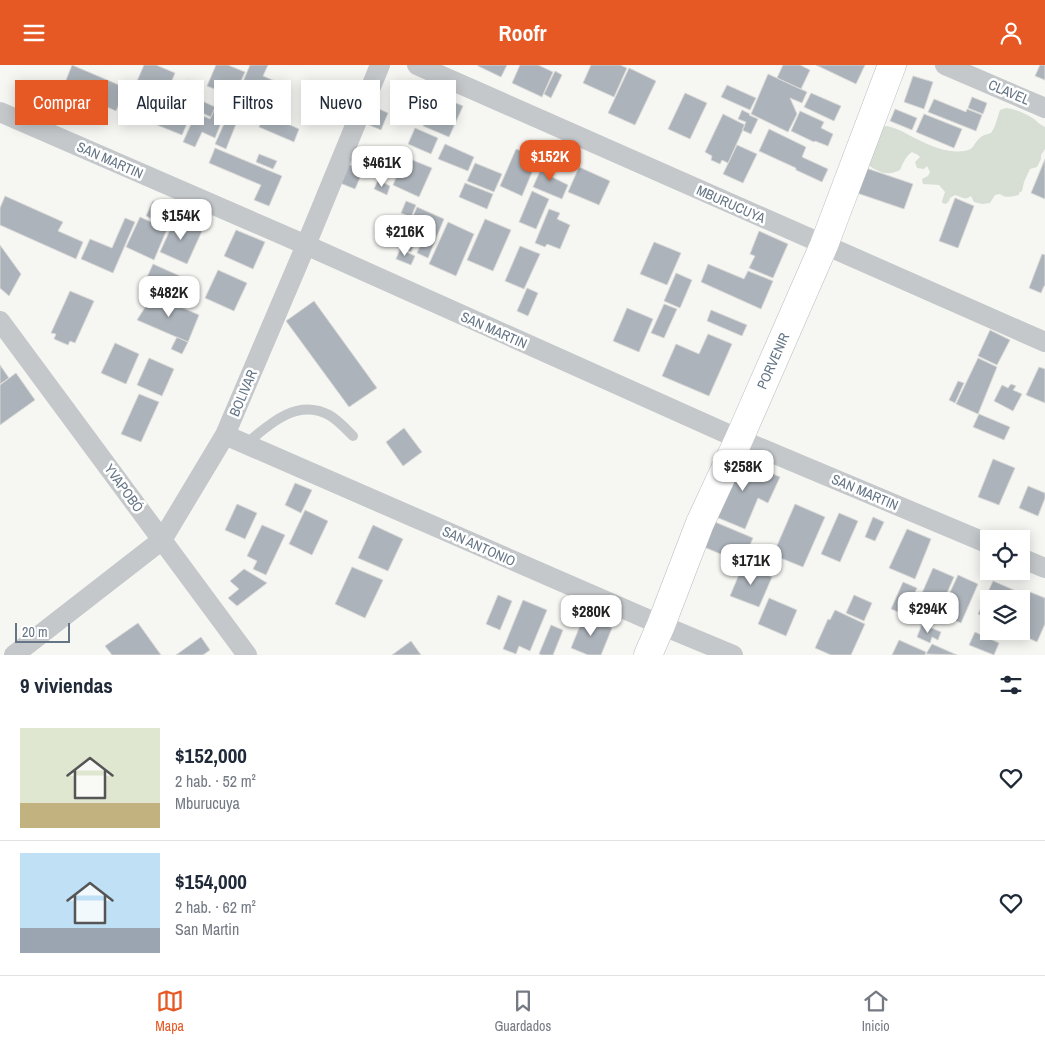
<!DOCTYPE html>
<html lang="es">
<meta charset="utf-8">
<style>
:root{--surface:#fff;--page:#f2f2f3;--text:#1f2937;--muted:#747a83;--line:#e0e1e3;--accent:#e65824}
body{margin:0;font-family:"Archivo Narrow",sans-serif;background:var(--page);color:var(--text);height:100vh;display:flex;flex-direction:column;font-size:19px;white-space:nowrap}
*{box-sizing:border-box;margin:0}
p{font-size:16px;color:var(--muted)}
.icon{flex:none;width:28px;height:28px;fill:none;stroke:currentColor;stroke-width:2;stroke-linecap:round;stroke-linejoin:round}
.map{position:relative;height:590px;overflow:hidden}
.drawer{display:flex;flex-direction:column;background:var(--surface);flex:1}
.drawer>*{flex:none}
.hud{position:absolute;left:15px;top:15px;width:500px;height:45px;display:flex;gap:10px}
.buttons{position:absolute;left:980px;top:465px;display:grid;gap:10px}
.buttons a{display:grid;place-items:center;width:50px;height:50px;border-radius:0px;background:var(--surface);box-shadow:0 2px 12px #0003;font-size:25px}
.scale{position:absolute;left:15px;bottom:12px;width:55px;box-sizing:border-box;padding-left:5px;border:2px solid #657585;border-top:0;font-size:14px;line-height:18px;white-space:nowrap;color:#657585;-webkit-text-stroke:4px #fff;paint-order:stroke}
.price{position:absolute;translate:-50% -42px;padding:0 11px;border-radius:10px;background:#fff;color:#222;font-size:16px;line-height:32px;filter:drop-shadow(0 1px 2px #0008)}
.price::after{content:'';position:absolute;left:50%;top:30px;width:15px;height:11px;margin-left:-8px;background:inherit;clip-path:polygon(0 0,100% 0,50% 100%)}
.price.active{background:var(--accent);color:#fff}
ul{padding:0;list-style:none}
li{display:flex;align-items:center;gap:15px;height:125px;padding:0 20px}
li+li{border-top:1px solid var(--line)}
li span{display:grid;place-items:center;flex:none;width:140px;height:100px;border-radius:0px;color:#555}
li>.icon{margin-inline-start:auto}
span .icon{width:60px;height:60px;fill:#fffc;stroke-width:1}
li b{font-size:21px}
h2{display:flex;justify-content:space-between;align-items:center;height:60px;padding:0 20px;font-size:21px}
.tag{padding:0 18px;border-radius:0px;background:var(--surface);box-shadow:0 2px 12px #0003;font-size:18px;line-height:45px}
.tag.active{background:var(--accent);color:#fff}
header{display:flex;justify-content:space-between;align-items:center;height:65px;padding:0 20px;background:var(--accent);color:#fff;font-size:22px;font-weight:800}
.menu{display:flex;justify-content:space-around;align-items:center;height:70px;border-top:1px solid var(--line);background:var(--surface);font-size:14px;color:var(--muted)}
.menu a{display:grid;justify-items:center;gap:2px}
.menu .active{color:var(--accent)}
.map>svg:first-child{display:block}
</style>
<header><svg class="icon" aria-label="menu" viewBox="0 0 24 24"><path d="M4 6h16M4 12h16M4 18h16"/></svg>Roofr<svg class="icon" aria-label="person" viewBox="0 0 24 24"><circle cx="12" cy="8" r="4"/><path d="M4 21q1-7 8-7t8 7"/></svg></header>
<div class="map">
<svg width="1045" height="590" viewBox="0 0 1045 590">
<rect width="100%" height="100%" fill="#f6f7f3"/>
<!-- green -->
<path fill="#d7ded4" d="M 1006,43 C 1014,44 1023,47 1031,52 C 1036,55 1040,60 1045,62 L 1045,84 L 1041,90 L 1041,94 L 1037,102 L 1030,104 L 1024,117 L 1022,126 L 1019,128 L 1019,130 C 1012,131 1006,134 1000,129 L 995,130 L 990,138 L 982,139 L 974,137 L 971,131 C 965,136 962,132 955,130 L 950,133 L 949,136 L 946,139 L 942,138 L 942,136 L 945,127 L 939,120 L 923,119 L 922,114 L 928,111 L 930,107 L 927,101 L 924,104 L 917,103 L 915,97 L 920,92 L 918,90 L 912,87 C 906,91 903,98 900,105 C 884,113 878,105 864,98 L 880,61 C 896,60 905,69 919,75 C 932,82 949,88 964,86 C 975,85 973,78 981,72 C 983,70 988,69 991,68 C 996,61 997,53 1000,45 Z"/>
<!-- building -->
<path fill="#acb3ba" stroke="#d8d8d6" d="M 72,0 L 126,23 L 116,46 L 91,35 L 87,45 L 59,33 Z
M 144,0 L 156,0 L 175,8 L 164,35 L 154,31 L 158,22 L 152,20 L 149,29 L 134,23 Z
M 216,0 L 228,0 L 245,7 L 234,32 L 207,21 Z
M 250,0 L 268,0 L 263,11 L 284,20 L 278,34 L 242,19 Z
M 478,0 L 507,0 L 501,12 L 478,1 Z
M 520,0 L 538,0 L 553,7 L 542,32 L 512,18 Z
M 591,0 L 620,0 L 627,3 L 614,32 L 583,18 Z
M 783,0 L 800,0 L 810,5 L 801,24 L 777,13 Z
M 816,0 L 865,0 L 856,19 Z
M 1040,0 L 1045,0 L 1045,15 L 1035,11 Z
M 629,3 L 656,16 L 635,60 L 608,48 Z
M 555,6 L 562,10 L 551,33 L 544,29 Z
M 768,9 L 807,27 L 802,38 L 790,33 L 797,49 L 788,67 L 751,49 Z
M 913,11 L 933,17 L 924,44 L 904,37 Z
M 188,15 L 204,21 L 199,32 L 183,25 Z
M 409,20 L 422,26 L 411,51 L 398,46 Z
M 727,20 L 756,33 L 750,45 L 721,32 Z
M 426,28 L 434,31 L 425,54 L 416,50 Z
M 685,28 L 707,38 L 690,74 L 668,64 Z
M 811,28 L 841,41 L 834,56 L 804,42 Z
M 437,30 L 463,41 L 449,72 L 423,61 Z
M 972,32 L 987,38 L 983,49 L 968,43 Z
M 934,34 L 966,47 L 967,44 L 982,50 L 976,66 L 928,47 Z
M 200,35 L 215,42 L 211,52 L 196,45 Z
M 167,37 L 192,47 L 182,70 L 157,60 Z
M 370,40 L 388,48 L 381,65 L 362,57 Z
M 268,41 L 282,47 L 279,55 L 299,64 L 294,77 L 259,62 Z
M 215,44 L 225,48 L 215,73 L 202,67 L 195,82 L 183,77 L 196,48 L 210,54 Z
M 895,44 L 917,53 L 912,65 L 890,56 Z
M 742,45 L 750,49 L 749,50 L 758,54 L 751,69 L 742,65 L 746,57 L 738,54 Z
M 800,46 L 824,57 L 821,63 L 833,69 L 828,81 L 815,76 L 814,77 L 791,66 Z
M 723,49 L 745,60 L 728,98 L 722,95 L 720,99 L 711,95 L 712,91 L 705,87 Z
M 924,49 L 962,64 L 954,83 L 916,67 Z
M 228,50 L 238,54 L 226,84 L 215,79 Z
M 415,63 L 438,73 L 431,89 L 408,79 Z
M 769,64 L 806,82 L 802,92 L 828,104 L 822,117 L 796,105 L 796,103 L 759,86 Z
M 445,79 L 474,92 L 468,106 L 438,94 Z
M 737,80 L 757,89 L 743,118 L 723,109 Z
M 215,83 L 282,111 L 269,141 L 254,135 L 261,120 L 209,98 Z
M 516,84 L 538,93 L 522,131 L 500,121 Z
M 259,89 L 277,96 L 273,104 L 256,97 Z
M 405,92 L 432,103 L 419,132 L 393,120 Z
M 1045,94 L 1045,134 L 1031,128 Z
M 544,97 L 556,102 L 552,112 L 568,120 L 562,134 L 533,122 Z
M 475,98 L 502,109 L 494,127 L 467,116 Z
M 348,99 L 363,106 L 355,124 L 340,118 Z
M 860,101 L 913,119 L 904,144 L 851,126 Z
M 579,102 L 610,116 L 599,140 L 568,127 Z
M 378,115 L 390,121 L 387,130 L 374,124 Z
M 465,118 L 493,129 L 487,144 L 459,132 Z
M 532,126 L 549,134 L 536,164 L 519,157 Z
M 5,131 L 63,157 L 58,166 L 83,177 L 76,194 L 0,160 L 0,143 Z
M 955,133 L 974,141 L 958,183 L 939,176 Z
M 153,136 L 176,146 L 169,162 L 146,151 Z
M 406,136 L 416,140 L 411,152 L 401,148 Z
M 417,142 L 444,154 L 428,193 L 417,188 L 424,172 L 419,170 L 411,187 L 400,182 Z
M 549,144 L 560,148 L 557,154 L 570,160 L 560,184 L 547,179 L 545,182 L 535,178 Z
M 140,152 L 167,164 L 154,195 L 126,182 Z
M 125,153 L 135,157 L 113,208 L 81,194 L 90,174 L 112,183 Z
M 175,154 L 202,166 L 187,199 L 160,187 Z
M 485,154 L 511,165 L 493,206 L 467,195 Z
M 448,157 L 474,169 L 456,211 L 429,199 Z
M 236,165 L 265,177 L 253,204 L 224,191 Z
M 759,166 L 788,179 L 773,213 L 749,203 L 755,191 L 750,189 Z
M 654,177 L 681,188 L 667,220 L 640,209 Z
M 0,180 L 21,209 L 9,231 L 0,223 Z
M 520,181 L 540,189 L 524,224 L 505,216 Z
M 400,184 L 415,191 L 411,200 L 396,194 Z
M 1042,189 L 1045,190 L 1045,221 L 1044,221 L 1041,228 L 1029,223 Z
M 153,199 L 182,212 L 172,234 L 143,221 Z
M 708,199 L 744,214 L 748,206 L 773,216 L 761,244 L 701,217 Z
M 218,205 L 247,218 L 234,246 L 205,233 Z
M 676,208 L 692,215 L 680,243 L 664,236 Z
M 527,223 L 538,228 L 528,251 L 517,246 Z
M 70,226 L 94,236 L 75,278 L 70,276 L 68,280 L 54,274 L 56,269 L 51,268 Z
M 153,230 L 199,250 L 188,277 L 137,255 Z
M 314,236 L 377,323 L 349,342 L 286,256 Z
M 664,239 L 677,244 L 664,273 L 651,268 Z
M 627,243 L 653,254 L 639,287 L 613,276 Z
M 711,245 L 747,260 L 742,271 L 707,256 Z
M 990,265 L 1010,275 L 997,300 L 978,291 Z
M 708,269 L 732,279 L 709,331 L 662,311 L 676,279 L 699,289 Z
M 177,272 L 188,277 L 182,289 L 171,284 Z
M 115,278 L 139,289 L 126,319 L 101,308 Z
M 149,293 L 174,304 L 162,331 L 137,320 Z
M 978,293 L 997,302 L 978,349 L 956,339 Z
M 0,300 L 9,313 L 0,319 Z
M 1039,302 L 1045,304 L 1045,338 L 1026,330 Z
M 16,308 L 35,335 L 0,360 L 0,320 Z
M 958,316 L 964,318 L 955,338 L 949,335 Z
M 1011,319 L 1016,321 L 1013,325 L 1022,329 L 1013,346 L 994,336 L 1002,320 L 1008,323 Z
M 139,329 L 159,337 L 141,377 L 121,369 Z
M 979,349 L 1010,362 L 1004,375 L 973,362 Z
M 404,363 L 422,387 L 403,401 L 386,377 Z
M 733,392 L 780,412 L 768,438 L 758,433 L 745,464 L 709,449 Z
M 993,394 L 1015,403 L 999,440 L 978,432 Z
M 295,418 L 312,425 L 301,448 L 285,440 Z
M 1028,421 L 1045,428 L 1045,433 L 1038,451 L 1019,443 Z
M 237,439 L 257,448 L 245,474 L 225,465 Z
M 795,439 L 825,452 L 803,502 L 773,490 Z
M 305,445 L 328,456 L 312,490 L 289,479 Z
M 839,448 L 858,456 L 840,497 L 821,489 Z
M 873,452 L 884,457 L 875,476 L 865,472 Z
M 715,457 L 753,473 L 742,498 L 704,482 Z
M 262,460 L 285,470 L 266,510 L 253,504 L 257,496 L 247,491 Z
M 373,460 L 403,474 L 388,506 L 358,493 Z
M 907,464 L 931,474 L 915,514 L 889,503 Z
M 743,500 L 772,512 L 759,542 L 730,531 Z
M 352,502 L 383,515 L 365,553 L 335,539 Z
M 933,503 L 954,512 L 940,544 L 919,535 Z
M 244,504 L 267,518 L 237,541 L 228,533 L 239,524 L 230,516 Z
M 958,510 L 978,519 L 961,558 L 940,549 Z
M 993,516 L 1016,526 L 1012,534 L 989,534 L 989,554 L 978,549 Z
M 903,517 L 917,523 L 905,550 L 891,544 Z
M 1030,527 L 1045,533 L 1045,559 L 1037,577 L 1013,566 L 1021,566 L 1021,547 Z
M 498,530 L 512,536 L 500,565 L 486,559 Z
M 854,530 L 872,538 L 864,556 L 846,548 Z
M 769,533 L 797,545 L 786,571 L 758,559 Z
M 523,535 L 547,545 L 530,586 L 519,581 L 516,589 L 503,584 Z
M 835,545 L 865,559 L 851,590 L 831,590 L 815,583 L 828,554 L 830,555 Z
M 584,551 L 612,563 L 601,590 L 588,590 L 571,583 Z
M 138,558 L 161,590 L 112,590 L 105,581 Z
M 922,559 L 941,567 L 938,575 L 932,572 L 930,578 L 917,572 Z
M 551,560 L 563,565 L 553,590 L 542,590 L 539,589 Z
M 975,567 L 999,578 L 994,590 L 969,580 Z
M 201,572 L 210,585 L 203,590 L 176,590 Z
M 899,575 L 926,587 L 925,590 L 892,590 Z
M 411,576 L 421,590 L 392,590 Z
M 932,579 L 957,590 L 926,589 Z"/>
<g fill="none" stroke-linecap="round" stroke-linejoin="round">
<defs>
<path id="secondary" d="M 648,590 L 661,560 L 700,458 L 739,374 L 824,180 L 892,0"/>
</defs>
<!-- secondary casing -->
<use href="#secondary" stroke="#b6bbc0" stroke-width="29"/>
<!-- lane -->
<path stroke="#c4c8cb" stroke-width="10" d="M 246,379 C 269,359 297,333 329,350 C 338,355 346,364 353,371"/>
<!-- street -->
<path stroke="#c4c8cb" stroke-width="20" d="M 417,0 L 1045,277
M 945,0 L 1045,43
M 0,47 L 306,180 L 739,374 L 989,479
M 0,256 L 247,590
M 225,370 L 661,560 L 733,590
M 1021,493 L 1045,503
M 14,590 L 162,475 L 225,370 L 306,180 L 380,0"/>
<!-- secondary -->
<use href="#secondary" stroke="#fff" stroke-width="28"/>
</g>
<g text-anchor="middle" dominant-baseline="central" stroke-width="5" stroke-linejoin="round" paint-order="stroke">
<!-- street labels -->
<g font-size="14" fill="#657585" stroke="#fff">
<text transform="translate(1009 27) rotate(23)">CLAVEL</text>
<text transform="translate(110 95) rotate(24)">SAN MARTIN</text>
<text transform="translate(731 139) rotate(24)">MBURUCUYA</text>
<text transform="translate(494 265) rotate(24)">SAN MARTIN</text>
<text transform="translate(773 296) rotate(-66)">PORVENIR</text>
<text transform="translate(243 328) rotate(-67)">BOLIVAR</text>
<text transform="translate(124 423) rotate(54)">YVAPOBÓ</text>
<text transform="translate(865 427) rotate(23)">SAN MARTIN</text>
<text transform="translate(479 481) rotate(24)">SAN ANTONIO</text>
</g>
</g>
</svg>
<div class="buttons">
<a><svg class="icon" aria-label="locate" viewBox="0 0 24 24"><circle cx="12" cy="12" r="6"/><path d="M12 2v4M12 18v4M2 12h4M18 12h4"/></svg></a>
<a><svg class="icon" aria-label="layers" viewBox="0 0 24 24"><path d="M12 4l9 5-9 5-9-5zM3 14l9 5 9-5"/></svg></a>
</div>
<div class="scale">20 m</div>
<b class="price active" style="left:550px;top:117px">$152K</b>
<b class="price" style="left:382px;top:123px">$461K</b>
<b class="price" style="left:181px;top:176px">$154K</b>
<b class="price" style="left:405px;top:192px">$216K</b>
<b class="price" style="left:169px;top:253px">$482K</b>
<b class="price" style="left:743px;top:427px">$258K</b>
<b class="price" style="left:751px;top:521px">$171K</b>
<b class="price" style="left:928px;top:569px">$294K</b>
<b class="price" style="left:591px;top:572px">$280K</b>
<div class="hud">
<a class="tag active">Comprar</a>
<a class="tag">Alquilar</a>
<a class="tag">Filtros</a>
<a class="tag">Nuevo</a>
<a class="tag">Piso</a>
</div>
</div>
<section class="drawer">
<h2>9 viviendas<svg class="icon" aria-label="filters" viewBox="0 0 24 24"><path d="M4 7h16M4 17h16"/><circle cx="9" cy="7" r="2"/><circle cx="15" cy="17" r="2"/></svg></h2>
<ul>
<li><span style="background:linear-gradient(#dfe7d0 75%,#c2b280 0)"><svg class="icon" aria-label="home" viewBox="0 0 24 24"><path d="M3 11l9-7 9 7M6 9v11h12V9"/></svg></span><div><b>$152,000</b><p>2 hab. · 52 m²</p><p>Mburucuya</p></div><svg class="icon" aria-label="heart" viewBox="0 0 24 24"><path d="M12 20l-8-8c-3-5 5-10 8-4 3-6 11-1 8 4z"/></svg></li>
<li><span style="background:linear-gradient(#bfe0f5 75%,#9aa5b1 0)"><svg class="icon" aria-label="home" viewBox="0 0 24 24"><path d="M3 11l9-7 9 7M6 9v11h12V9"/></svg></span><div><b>$154,000</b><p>2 hab. · 62 m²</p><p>San Martin</p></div><svg class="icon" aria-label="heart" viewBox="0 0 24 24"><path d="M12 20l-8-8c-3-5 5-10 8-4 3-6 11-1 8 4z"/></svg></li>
</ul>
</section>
<nav class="menu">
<a class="active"><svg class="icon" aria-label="map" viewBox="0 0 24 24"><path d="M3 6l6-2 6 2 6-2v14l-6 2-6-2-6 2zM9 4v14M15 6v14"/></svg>Mapa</a>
<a><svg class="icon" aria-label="saved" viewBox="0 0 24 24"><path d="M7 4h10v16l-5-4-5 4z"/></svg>Guardados</a>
<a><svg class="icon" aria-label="home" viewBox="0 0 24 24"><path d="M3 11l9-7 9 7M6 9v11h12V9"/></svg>Inicio</a>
</nav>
